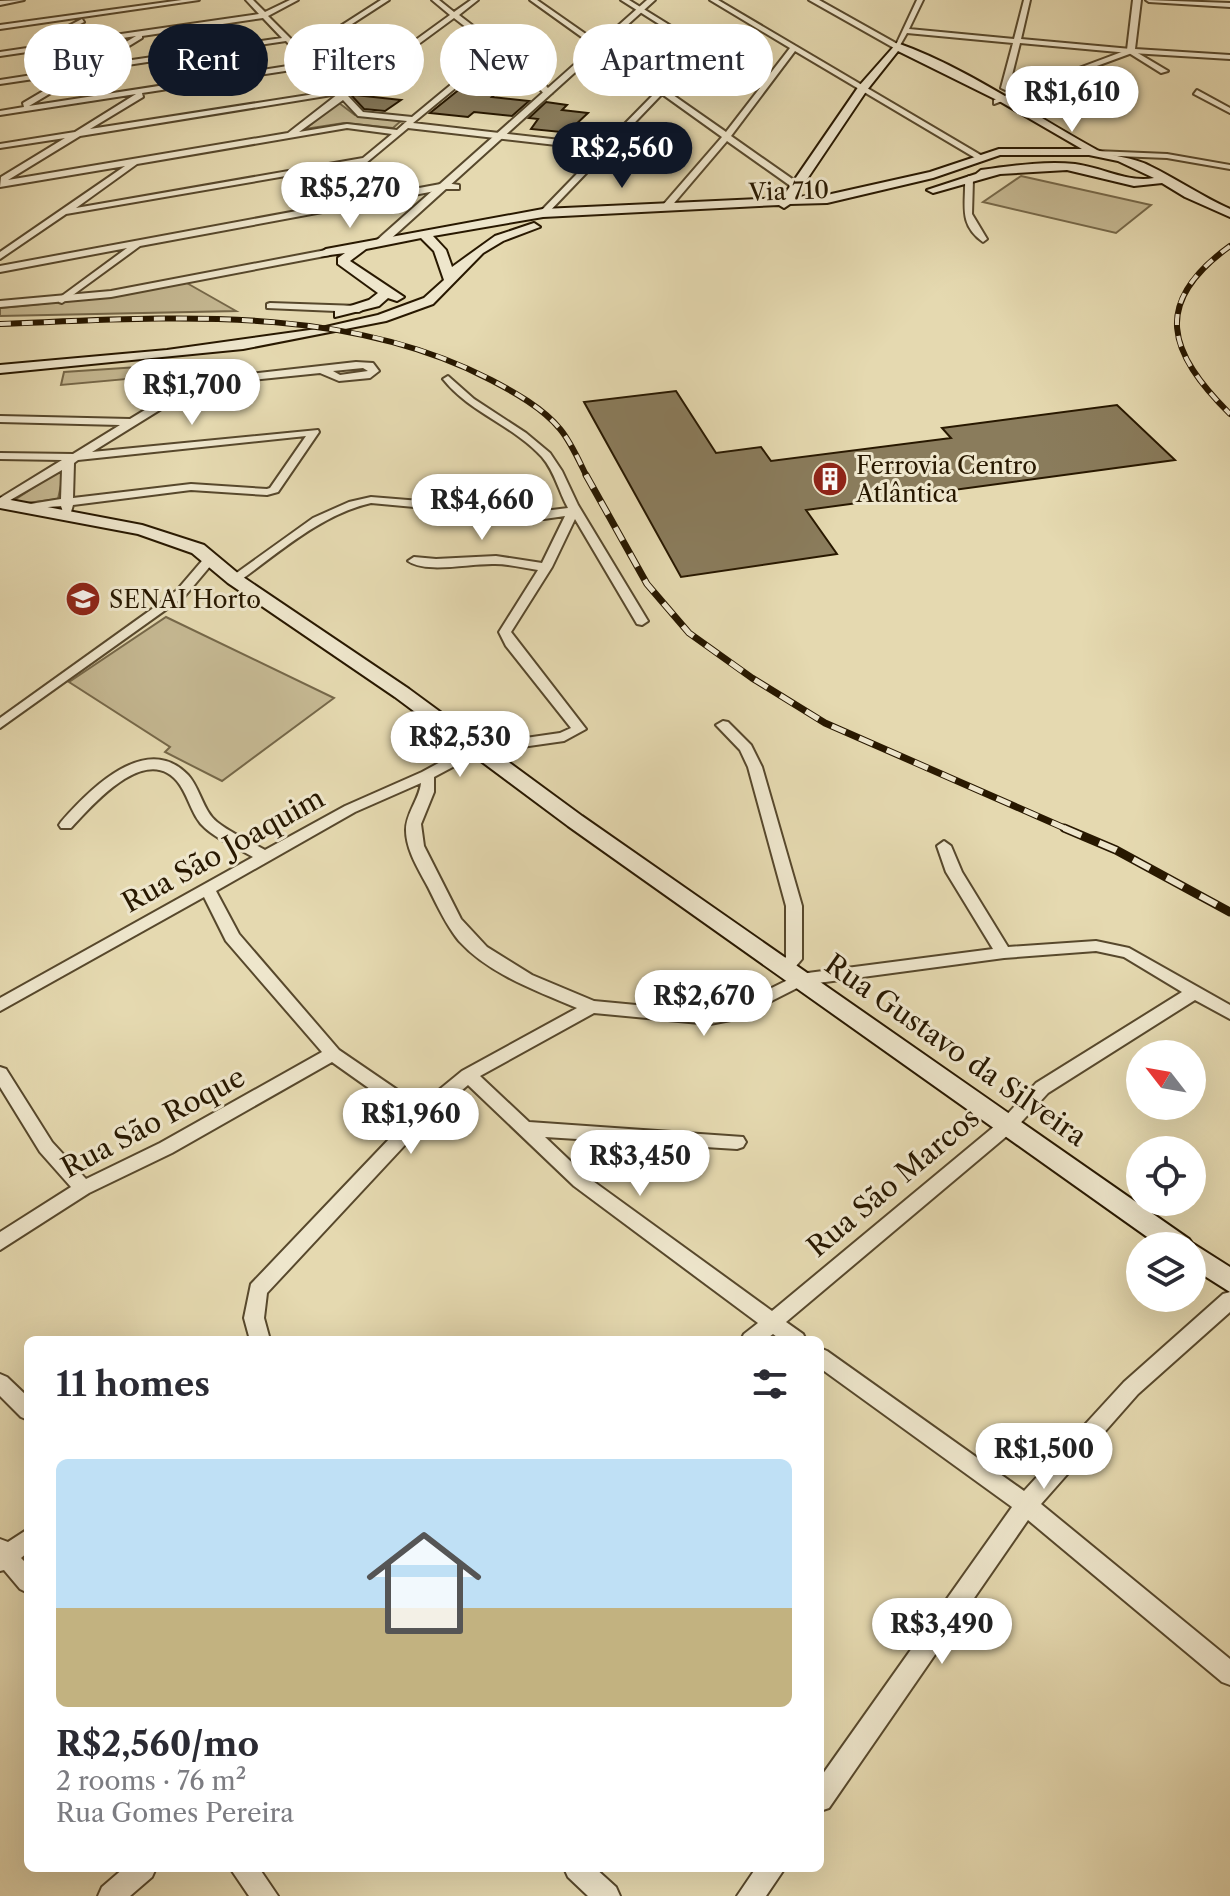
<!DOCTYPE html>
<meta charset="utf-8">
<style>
:root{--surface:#fff;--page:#f7f7f7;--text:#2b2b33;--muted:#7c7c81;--accent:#111827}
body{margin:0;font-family:"Libre Caslon Text",serif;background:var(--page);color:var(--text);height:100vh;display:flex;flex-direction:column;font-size:30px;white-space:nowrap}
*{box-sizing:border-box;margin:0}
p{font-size:26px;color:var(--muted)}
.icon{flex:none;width:44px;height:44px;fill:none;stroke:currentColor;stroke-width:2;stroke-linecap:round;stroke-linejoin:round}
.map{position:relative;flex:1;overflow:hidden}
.side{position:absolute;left:24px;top:1336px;width:800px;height:536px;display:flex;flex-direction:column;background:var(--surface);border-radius:12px;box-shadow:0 8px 32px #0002}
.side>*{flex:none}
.top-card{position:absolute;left:24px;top:24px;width:800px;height:72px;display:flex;gap:16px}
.needle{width:52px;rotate:301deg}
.buttons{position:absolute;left:1126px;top:1040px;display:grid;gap:16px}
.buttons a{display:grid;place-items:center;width:80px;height:80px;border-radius:50%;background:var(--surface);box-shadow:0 8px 32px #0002;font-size:40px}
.price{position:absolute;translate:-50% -68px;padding:0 18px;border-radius:28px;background:#fff;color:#222;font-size:26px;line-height:52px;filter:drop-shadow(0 2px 4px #0008)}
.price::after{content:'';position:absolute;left:50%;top:48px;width:24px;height:18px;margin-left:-12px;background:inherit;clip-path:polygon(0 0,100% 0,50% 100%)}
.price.current{background:var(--accent);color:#fff}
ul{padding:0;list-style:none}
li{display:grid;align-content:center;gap:16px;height:424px;padding:0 32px}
li span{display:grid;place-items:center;height:248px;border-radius:12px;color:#555}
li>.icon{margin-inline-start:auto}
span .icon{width:144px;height:144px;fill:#fffc;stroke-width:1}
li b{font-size:34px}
h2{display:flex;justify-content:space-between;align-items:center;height:96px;padding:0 32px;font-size:34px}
.pill{padding:0 28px;border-radius:36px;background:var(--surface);box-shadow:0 8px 32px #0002;font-size:28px;line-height:72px}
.pill.current{background:var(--accent);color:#fff}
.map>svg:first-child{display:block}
</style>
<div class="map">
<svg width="1230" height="1896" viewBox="0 0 1230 1896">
<rect width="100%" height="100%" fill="#e5d9b0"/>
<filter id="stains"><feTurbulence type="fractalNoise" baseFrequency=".0025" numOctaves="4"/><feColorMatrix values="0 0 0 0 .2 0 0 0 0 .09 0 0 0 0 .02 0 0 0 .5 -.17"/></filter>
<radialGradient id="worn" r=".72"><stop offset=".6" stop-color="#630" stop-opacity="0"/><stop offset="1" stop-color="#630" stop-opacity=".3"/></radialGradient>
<!-- green -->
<path fill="#c5b892" stroke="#766849" stroke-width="2" d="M 339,103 L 355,115 L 402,120 L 393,128 L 344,123 L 305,129 Z
M 1021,176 L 1151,205 L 1116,233 L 983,202 Z
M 185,282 L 236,311 L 0,316 L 0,308 L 110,297 Z
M 168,365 L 173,382 L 170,393 L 145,392 L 148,377 L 61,385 L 64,372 Z
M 65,467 L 58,499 L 27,503 L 13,501 Z
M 166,617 L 334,698 L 222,781 L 165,752 L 170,747 L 69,682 Z"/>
<!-- building -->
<path fill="#8a7c5c" stroke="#281800" stroke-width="2" d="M 352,54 L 338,80 L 318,59 Z
M 461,88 L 498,92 L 492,97 L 529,101 L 512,116 L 474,112 L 468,117 L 430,113 Z
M 355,95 L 401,100 L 385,111 L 364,109 L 352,96 Z
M 546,102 L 567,105 L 562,110 L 588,113 L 572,128 L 565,128 L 561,132 L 531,129 L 538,119 L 529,118 Z
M 676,391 L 716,453 L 761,447 L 771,461 L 951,438 L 942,428 L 1117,405 L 1175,460 L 806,510 L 837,554 L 681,577 L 584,402 Z"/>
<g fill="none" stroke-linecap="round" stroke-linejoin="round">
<defs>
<path id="minor" d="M 24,0 L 0,5 L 0,1 Z
M 182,0 L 199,0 L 0,29 L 0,25 Z
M 246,0 L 253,0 L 265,12 L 290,0 L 298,0 L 268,16 L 299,47 L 314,43 L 381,0 L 389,0 L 318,46 L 302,50 L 344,92 L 450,15 L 432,0 L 439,0 L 454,12 L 471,0 L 478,0 L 459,15 L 537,75 L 552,93 L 545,95 L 531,79 L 498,53 L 413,123 L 604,145 L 657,91 L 530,0 L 537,0 L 726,132 L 760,88 L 621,0 L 629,0 L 763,83 L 790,48 L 710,0 L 718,0 L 984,157 L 977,159 L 795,51 L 731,136 L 798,183 L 798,187 L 792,187 L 727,141 L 669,209 L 663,209 L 663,205 L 722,137 L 662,94 L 546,215 L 539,213 L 600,150 L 408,128 L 312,208 L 446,183 L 459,185 L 459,189 L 446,189 L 140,246 L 62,303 L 59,302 L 59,298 L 127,248 L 0,272 L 0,266 L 302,210 L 355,164 L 66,214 L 0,259 L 0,252 L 125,166 L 0,187 L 1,177 L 65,138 L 0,148 L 0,144 L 75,132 L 136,94 L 0,115 L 0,111 L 24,107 L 23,103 L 74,73 L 0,84 L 0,80 L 84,67 L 136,36 L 0,56 L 0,52 L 34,47 L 33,44 L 82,19 L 84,22 L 38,46 L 259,14 ZM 263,18 L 282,38 L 98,65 L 142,38 L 142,36 ZM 454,18 L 494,49 L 412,117 L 363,112 L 348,96 ZM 286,41 L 307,63 L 29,106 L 88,71 ZM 311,67 L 334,91 L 90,129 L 143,97 L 142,93 ZM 338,94 L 288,133 L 8,180 L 80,136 ZM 343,100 L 358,116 L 407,121 L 397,130 L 347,124 L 299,132 ZM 347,128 L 392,134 L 363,158 L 76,208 L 137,164 Z
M 917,0 L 923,0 L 909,29 L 1014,39 L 1024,0 L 1030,0 L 1021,39 L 1131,49 L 1168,71 L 1161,73 L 1129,53 L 1020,43 L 1009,87 L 1025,94 L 1018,96 L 1001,88 L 1013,43 L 907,33 L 899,47 L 895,47 Z
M 1146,0 L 1230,3 L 1230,7 L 1149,2 Z
M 1197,90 L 1230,108 L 1230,113 L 1194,94 Z
M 1096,151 L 1167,154 L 1230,165 L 1230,169 L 1167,158 L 1093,155 Z
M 969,176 L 973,179 L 972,214 L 987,239 L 983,242 C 958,224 966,205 965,179 Z
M 270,303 L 359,306 L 364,309 L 359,312 L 267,308 L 267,304 Z
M 356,362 L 373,363 L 379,371 L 370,378 L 339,381 L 320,373 L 241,381 L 207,388 L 171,403 L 92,452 L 318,430 L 319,432 L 278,492 L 267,495 L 191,490 L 73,505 L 71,512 L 63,512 L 61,506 L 24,509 L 24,505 L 61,499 L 62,470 L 0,506 L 0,498 L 62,460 L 0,459 L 0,453 L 73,454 L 120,425 L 0,422 L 0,416 L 130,419 L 163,399 L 200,384 L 241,375 ZM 363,368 L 368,371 L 340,375 L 333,371 ZM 306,436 L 270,488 L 267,489 L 191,484 L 73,498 L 74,463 L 78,460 Z
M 448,376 L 474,399 L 526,433 L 550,453 L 562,471 L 578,505 L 648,621 L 642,625 L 637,624 L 575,519 L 552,567 L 511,632 L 586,729 L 564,741 L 479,753 L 434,777 L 434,792 L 421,824 L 424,846 L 461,919 L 487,947 L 532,975 L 594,1001 L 710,1012 L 727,1010 L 800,974 L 993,949 L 946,872 L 937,846 L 944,841 L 951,846 L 962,872 L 1008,947 L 1096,941 L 1129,948 L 1230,1005 L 1230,1019 L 1195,1000 L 1048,1093 L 1014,1130 L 786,1322 L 803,1334 L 806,1340 L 781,1340 L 773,1334 L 765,1340 L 741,1340 L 744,1334 L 758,1323 L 574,1186 L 468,1085 L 431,1117 L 267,1293 L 264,1318 L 270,1340 L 250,1340 L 244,1318 L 251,1284 L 413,1114 L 387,1101 L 332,1062 L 172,1153 L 89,1193 L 0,1250 L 0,1232 L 71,1187 L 40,1152 L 0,1087 L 0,1067 L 6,1069 L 52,1142 L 86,1179 L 160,1143 L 322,1052 L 226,941 L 204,897 L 0,1011 L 0,998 L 253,857 C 238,848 218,840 205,828 C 193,818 189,798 180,785 C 149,740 94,803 71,828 L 61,828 L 59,825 L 61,822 C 89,790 146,731 188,775 C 200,788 203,811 217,822 C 231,833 249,841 265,850 L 345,806 L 422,772 L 470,746 L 560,733 L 571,728 L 506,646 L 499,632 L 538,570 C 524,568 509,564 495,564 C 472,563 426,574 408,561 L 414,557 L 436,559 L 496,556 L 542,563 L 565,516 L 544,519 L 371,503 C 320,515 280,552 238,582 L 234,583 L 228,579 L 313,518 L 349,502 L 371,497 L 544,511 L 568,508 C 559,492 555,472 542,457 C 513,425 470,413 443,379 ZM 421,783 C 419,800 406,813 406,830 C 406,850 419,870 428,887 C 437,905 446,925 459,941 C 489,974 537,991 577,1008 L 462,1071 L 423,1103 L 399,1091 L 339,1050 L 239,934 L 216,891 L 355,812 ZM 1096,951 L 1124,957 L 1182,992 L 1036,1083 L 1002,1120 L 772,1311 L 586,1176 L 545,1137 L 737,1149 L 743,1147 L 746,1142 L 743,1137 L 529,1122 L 480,1076 L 594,1013 L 710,1024 L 736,1019 L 803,985 L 1004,958 Z
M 211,554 L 217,558 L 185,596 L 0,728 L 0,718 L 159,604 L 177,590 L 207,555 Z
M 723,721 L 728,722 L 751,745 L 762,767 L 802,906 L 802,959 L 791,972 L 785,974 L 777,968 L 786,957 L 786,906 L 748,767 L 740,750 L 716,725 Z
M 1230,1292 L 1230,1312 L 1138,1394 L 1041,1504 L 1230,1659 L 1230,1685 L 1222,1682 L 1028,1520 L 829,1808 L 820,1811 L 820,1778 L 1012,1507 L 820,1368 L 820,1348 L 827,1351 L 1024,1491 L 1124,1382 L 1223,1294 Z
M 0,1374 L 7,1377 L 28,1397 L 28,1420 L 21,1417 L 0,1396 Z
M 28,1529 L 28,1552 L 21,1558 L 28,1565 L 28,1593 L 20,1589 L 4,1570 L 0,1571 L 0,1539 L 8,1542 Z
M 124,1868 L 156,1868 L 152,1877 L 130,1896 L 98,1896 L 102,1887 Z
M 230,1868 L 259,1868 L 278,1896 L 249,1896 Z
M 564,1868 L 595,1868 L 616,1887 L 620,1896 L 588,1896 L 568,1877 Z
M 756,1868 L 785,1868 L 766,1896 L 737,1896 Z"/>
<path id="tertiary" d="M 647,0 L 655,0 L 385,244 L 377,244 L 377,240 Z
M 809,0 L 819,0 L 901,46 L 894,48 Z
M 1133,0 L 1141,0 L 1135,49 L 1230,55 L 1230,59 L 1132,53 L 994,104 L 994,100 L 1127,50 Z
M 326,250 L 331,253 L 330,255 L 111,297 L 0,307 L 0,301 L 111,291 Z"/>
<path id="secondary" d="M 897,43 C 966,67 1034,116 1097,150 C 1111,157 1134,157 1150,166 C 1177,179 1201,196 1230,209 L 1230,217 L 1185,197 L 1162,183 L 1134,186 L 1067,170 L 1000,174 L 933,193 L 927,190 L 976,174 L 981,170 C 1012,166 1043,161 1075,164 C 1101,167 1127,183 1154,178 L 1118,161 L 1089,155 L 1000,155 L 933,178 L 827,203 L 790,204 L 784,208 L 779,205 L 543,217 L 433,236 L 446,250 L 452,267 L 495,236 L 534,223 L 540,227 L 503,241 L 483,253 L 433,304 L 386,321 L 243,349 L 0,373 L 0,365 L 167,350 L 317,329 L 378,315 L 424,298 L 444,280 L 434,251 L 421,238 L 366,249 L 350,261 L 404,297 L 397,301 L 388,298 L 379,306 L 335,317 L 335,311 L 369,300 L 378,293 L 338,264 L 338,258 L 345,253 L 322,256 L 320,253 L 326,249 L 543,209 L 782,198 L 859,86 ZM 898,51 L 1001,102 L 1082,149 L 999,149 L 930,172 L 827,195 L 795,197 L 867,90 Z
M 0,498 L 142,525 L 204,545 L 240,575 L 409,689 L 582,816 L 1189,1239 L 1192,1243 L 1230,1267 L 1230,1292 L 1192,1268 L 1192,1246 L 1160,1246 L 568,826 L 395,697 L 228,583 L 192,553 L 138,534 L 0,508 Z"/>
</defs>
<!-- minor casing -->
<use href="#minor" stroke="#57482c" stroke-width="4"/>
<!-- tertiary casing -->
<use href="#tertiary" stroke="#57482c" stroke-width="4"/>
<!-- secondary casing -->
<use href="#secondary" stroke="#281800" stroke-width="4"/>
<!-- minor -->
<use href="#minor" fill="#eee6cc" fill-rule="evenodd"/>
<!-- tertiary -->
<use href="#tertiary" fill="#eee6cc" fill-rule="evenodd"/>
<!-- secondary -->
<use href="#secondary" fill="#eee6cc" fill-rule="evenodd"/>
<defs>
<path id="rail-far2" d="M 1230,246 C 1151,303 1168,352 1230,414
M 0,324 C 162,318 342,302 491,380 C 514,392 543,408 560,429 C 571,442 579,461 587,477"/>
<path id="rail-far1" d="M 586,475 L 647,584 L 689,633 L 752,678 L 825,723 L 1069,830"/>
<path id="rail" d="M 1064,828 L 1116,850 L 1230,912"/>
</defs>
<!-- rail-far2 casing -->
<use href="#rail-far2" stroke="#281800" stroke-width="6"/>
<!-- rail-far1 casing -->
<use href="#rail-far1" stroke="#281800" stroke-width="7"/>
<!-- rail casing -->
<use href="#rail" stroke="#281800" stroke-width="9"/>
<!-- rail-far2 -->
<use href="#rail-far2" stroke="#eee6cc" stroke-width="4" stroke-dasharray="11" stroke-linecap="butt"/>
<!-- rail-far1 -->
<use href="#rail-far1" stroke="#eee6cc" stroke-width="5" stroke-dasharray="15" stroke-linecap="butt"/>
<!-- rail -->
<use href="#rail" stroke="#eee6cc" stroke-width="6" stroke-dasharray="19" stroke-linecap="butt"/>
</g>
<!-- icons -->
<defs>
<symbol id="building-disc" viewBox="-11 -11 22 22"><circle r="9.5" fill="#8f2418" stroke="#eee6cc"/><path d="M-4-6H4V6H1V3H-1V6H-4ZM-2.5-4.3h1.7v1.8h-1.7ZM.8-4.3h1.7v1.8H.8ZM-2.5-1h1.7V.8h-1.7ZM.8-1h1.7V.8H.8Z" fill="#fff"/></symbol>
<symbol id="university-disc" viewBox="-11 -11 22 22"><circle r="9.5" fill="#8f2418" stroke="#eee6cc"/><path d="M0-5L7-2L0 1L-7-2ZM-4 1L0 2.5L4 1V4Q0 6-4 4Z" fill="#fff"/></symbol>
</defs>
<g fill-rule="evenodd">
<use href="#building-disc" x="810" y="459" width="40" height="40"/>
<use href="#university-disc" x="63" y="579" width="40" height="40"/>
</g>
<g text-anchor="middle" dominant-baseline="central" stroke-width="6" stroke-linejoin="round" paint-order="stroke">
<!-- far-street labels -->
<g font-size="24" fill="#281800" stroke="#eee6cc">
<text transform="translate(789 191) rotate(-2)">Via 710</text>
</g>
<!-- far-poi labels -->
<g font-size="24" fill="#281800" stroke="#eee6cc" text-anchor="start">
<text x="856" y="465">Ferrovia Centro<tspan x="856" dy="28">Atlântica</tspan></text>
<text x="109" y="599">SENAI Horto</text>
</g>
<!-- street labels -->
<g font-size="28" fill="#281800" stroke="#eee6cc">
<text transform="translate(223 850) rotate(-29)">Rua São Joaquim</text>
<text transform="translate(956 1050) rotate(35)">Rua Gustavo da Silveira</text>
<text transform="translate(153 1122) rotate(-28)">Rua São Roque</text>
<text transform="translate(893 1182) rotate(-40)">Rua São Marcos</text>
</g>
</g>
<rect width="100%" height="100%" filter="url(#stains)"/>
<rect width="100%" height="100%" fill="url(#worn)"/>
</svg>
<div class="buttons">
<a><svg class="needle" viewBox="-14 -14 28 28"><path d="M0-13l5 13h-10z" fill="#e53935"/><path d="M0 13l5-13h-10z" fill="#7c7c81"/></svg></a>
<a><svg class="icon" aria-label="locate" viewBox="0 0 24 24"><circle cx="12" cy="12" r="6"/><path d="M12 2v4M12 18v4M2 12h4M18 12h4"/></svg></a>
<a><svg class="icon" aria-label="layers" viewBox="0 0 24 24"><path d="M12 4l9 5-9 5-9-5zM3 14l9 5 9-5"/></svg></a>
</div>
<b class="price" style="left:1072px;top:134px">R$1,610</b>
<b class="price current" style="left:622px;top:190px">R$2,560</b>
<b class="price" style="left:350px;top:230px">R$5,270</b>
<b class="price" style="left:192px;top:427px">R$1,700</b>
<b class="price" style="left:482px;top:542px">R$4,660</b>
<b class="price" style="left:460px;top:779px">R$2,530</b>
<b class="price" style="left:704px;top:1038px">R$2,670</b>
<b class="price" style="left:411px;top:1156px">R$1,960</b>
<b class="price" style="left:640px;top:1198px">R$3,450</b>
<b class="price" style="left:1044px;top:1491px">R$1,500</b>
<b class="price" style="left:942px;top:1666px">R$3,490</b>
<div class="top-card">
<a class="pill">Buy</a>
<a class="pill current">Rent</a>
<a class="pill">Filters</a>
<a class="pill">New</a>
<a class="pill">Apartment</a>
</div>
<section class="side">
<h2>11 homes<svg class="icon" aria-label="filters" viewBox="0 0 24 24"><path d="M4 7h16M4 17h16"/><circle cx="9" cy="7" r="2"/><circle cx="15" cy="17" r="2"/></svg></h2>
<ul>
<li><span style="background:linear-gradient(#bfe0f5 60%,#c2b280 0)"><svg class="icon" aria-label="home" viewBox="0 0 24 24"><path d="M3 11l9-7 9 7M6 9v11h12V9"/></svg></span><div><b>R$2,560/mo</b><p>2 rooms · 76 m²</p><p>Rua Gomes Pereira</p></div></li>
</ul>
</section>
</div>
